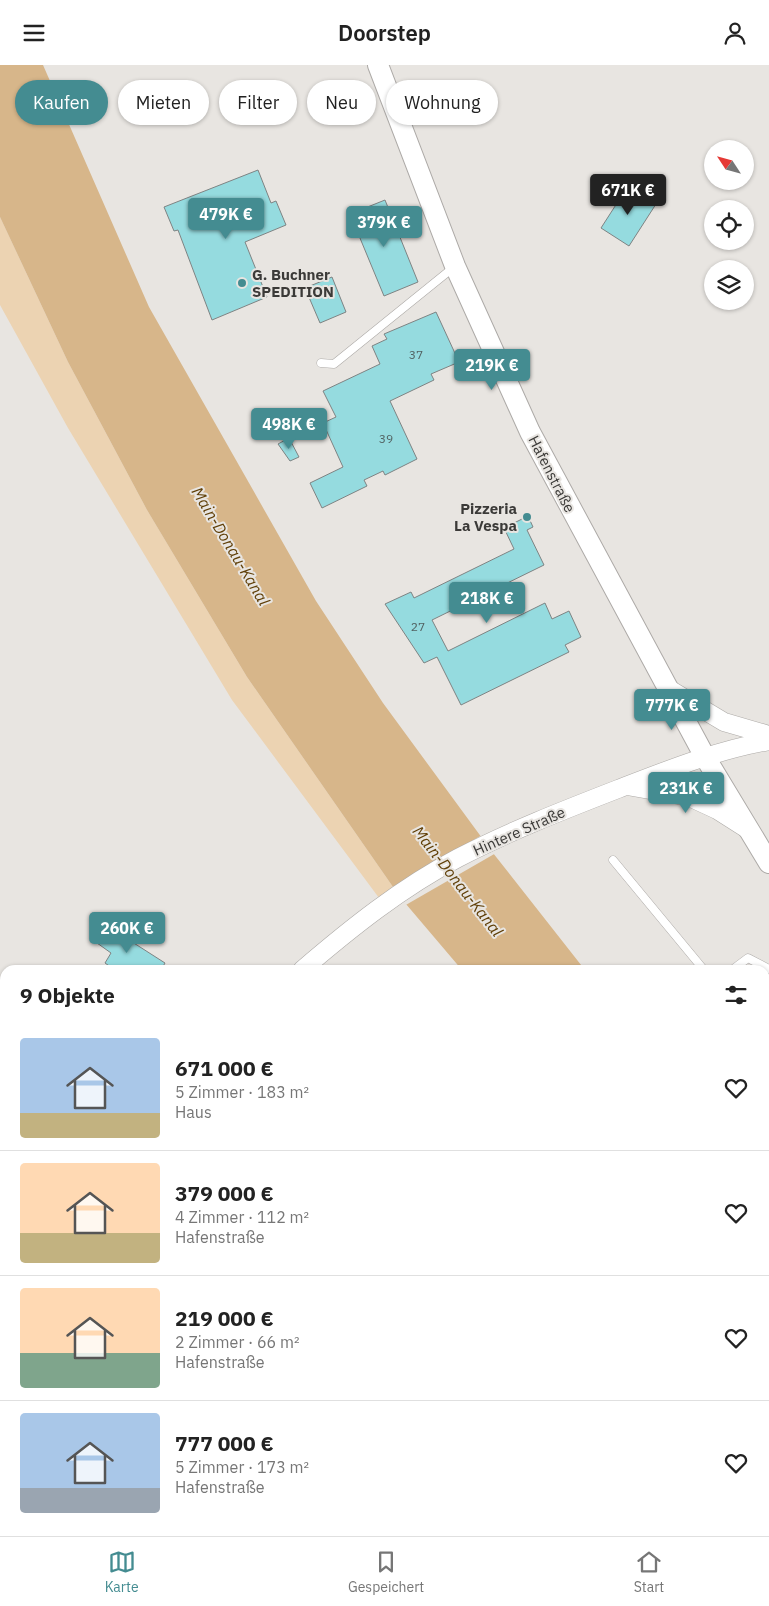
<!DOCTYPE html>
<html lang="de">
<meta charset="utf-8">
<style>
:root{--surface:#fff;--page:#f6f6f6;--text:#222;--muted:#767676;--line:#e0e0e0;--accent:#448c91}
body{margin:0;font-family:"IBM Plex Sans",sans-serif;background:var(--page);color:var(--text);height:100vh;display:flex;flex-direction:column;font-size:19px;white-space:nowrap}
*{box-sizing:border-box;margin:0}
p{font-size:16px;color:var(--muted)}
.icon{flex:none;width:28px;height:28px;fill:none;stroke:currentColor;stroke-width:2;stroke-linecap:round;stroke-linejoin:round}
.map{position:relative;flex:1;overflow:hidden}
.sheet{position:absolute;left:0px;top:900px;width:770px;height:571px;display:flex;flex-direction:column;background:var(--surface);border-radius:15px 15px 0 0;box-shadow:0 1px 4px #0004}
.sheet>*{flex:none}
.banner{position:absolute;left:15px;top:15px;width:500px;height:45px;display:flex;gap:10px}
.needle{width:32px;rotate:306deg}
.controls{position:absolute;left:704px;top:75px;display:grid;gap:10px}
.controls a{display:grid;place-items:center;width:50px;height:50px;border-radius:50%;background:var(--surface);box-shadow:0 1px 4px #0004;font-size:25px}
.price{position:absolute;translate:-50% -42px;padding:0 11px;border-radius:5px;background:var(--accent);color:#fff;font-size:16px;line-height:32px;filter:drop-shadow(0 1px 2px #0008)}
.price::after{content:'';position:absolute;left:50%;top:30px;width:15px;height:11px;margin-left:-8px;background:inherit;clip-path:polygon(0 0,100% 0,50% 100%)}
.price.active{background:#222;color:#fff}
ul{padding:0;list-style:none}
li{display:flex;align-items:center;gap:15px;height:125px;padding:0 20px}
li+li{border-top:1px solid var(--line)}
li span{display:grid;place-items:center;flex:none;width:140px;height:100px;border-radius:5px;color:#555}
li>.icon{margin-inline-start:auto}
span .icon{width:60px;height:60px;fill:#fffc;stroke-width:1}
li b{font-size:21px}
h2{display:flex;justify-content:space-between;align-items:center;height:60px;padding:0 20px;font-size:21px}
.tag{padding:0 18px;border-radius:22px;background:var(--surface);box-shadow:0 1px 4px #0004;font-size:18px;line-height:45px}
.tag.active{background:var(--accent);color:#fff}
header{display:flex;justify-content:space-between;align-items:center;height:65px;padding:0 20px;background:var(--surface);font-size:22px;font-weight:600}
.menu{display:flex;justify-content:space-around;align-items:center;height:70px;border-top:1px solid var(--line);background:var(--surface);font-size:14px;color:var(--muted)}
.menu a{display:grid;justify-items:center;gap:2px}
.menu .active{color:var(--accent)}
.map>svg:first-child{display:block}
</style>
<header><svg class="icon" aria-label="menu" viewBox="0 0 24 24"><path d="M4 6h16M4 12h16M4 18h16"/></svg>Doorstep<svg class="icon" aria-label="person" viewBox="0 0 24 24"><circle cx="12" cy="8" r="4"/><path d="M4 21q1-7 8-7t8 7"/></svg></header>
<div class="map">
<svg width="769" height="1471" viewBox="0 0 769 1471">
<rect width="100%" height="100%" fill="#e8e5e1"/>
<!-- green -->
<path fill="#ecd3b2" d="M 0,152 L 68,297 L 147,445 L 247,612 L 400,832 L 385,841 L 232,635 L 68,363 L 0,240 Z"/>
<!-- water -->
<path fill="#d7b68a" d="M 0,0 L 43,0 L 149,242 L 316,536 L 383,638 L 493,788 L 585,905 L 462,905 L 400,832 L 247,612 L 147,445 L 68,297 L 0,152 Z
M 765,1114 L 769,1118 L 769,1252 L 765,1249 Z"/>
<!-- pier -->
<path fill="#e8e5e1" d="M 482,770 L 496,788 L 404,841 L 391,823 Z"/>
<!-- building -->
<path fill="#95dbdf" stroke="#7e8383" d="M 258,105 L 271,138 L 276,136 L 286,160 L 245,177 L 267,232 L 212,255 L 178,165 L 174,166 L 164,142 Z
M 628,121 L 656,139 L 629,181 L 601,163 Z
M 385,135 L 418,217 L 384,231 L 350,149 Z
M 332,212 L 346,247 L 320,258 L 305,223 Z
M 436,247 L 459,297 L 431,309 L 434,315 L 390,336 L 417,394 L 385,410 L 383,406 L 364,415 L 367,421 L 322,443 L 310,418 L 343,402 L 323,358 L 336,352 L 323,326 L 380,299 L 372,281 L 387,274 L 384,269 Z
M 289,373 L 299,392 L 290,396 L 278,379 Z
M 528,451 L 533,462 L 527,465 L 544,500 L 432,555 L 448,586 L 545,538 L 552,554 L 569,546 L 581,572 L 565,580 L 569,587 L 461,640 L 437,592 L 424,598 L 385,539 L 411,527 L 414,533 L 514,484 L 504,463 Z
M 105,865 L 115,866 L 165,898 L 161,905 L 115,905 L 105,898 L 111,888 L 97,878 Z"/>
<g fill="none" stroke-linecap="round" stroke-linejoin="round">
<defs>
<path id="service" d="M 321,298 L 334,299 L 454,202
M 613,795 L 704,905
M 732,905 L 748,893 L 769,904
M 326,1471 L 329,1466"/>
<path id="minor" d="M 765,1438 L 769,1431
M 379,1466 L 383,1471
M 643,1466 L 645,1471
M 16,1471 L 18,1466
M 148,1471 L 151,1466
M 744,1471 L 747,1466"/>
<path id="tertiary" d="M 669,624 L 724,657 L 769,670
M 627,721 L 689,732 L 717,745 L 750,766
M 302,905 C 351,863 401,823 458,793 C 510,766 564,745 618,724 C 667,705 717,685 769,676
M 0,1266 L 5,1258"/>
<path id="secondary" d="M 378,0 L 455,201 L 530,367 L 705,692 L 769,798"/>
</defs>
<!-- service casing -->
<use href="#service" stroke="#adaaa7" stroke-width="9"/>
<!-- minor casing -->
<use href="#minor" stroke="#adaaa7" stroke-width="17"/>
<!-- tertiary casing -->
<use href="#tertiary" stroke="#adaaa7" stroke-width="19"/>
<!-- secondary casing -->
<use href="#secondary" stroke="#adaaa7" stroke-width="22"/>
<!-- service -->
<use href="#service" stroke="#fff" stroke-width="8"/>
<!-- minor -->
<use href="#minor" stroke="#fff" stroke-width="15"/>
<!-- tertiary -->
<use href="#tertiary" stroke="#fff" stroke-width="18"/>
<!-- secondary -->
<use href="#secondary" stroke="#fff" stroke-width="20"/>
</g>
<!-- markers -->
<g fill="#448c91" stroke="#e8e5e1" stroke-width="2">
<circle cx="242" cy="218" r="5"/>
<circle cx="527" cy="452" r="5"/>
</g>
<g text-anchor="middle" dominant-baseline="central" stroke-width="4" stroke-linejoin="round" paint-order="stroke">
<!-- number labels -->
<g font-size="12" fill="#526262">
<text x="416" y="289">37</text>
<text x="386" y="373">39</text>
<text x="418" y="561">27</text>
</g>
<!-- poi labels -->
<g font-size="15" font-weight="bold" fill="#3b3a38" stroke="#e8e5e1" text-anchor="start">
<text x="252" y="209">G. Buchner<tspan x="252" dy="17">SPEDITION</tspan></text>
<text x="517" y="443" text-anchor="end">Pizzeria<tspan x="517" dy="17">La Vespa</tspan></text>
</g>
<!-- street labels -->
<g font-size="15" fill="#3b3a38" stroke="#e8e5e1">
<text transform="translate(552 409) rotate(63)">Hafenstraße</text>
<text transform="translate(519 766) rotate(-24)">Hintere Straße</text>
</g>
<!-- water labels -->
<g font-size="16" font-style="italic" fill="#603f07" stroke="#e8e5e1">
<text transform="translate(231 481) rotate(59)">Main-Donau-Kanal</text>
<text transform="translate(458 816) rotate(52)">Main-Donau-Kanal</text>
</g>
</g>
</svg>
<div class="controls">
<a><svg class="needle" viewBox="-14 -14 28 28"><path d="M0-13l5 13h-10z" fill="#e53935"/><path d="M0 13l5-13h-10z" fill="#767676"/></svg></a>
<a><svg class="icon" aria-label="locate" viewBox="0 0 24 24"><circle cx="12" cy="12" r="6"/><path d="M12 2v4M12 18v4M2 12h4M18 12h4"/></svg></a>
<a><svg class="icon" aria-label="layers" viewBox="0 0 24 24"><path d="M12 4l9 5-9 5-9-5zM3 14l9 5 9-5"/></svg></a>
</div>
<b class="price active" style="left:628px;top:151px">671K €</b>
<b class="price" style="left:226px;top:175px">479K €</b>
<b class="price" style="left:384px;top:183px">379K €</b>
<b class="price" style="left:492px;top:326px">219K €</b>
<b class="price" style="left:289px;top:385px">498K €</b>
<b class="price" style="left:487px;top:559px">218K €</b>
<b class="price" style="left:672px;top:666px">777K €</b>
<b class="price" style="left:686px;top:749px">231K €</b>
<b class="price" style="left:127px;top:889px">260K €</b>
<div class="banner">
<a class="tag active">Kaufen</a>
<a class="tag">Mieten</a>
<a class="tag">Filter</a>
<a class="tag">Neu</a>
<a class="tag">Wohnung</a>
</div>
<section class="sheet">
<h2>9 Objekte<svg class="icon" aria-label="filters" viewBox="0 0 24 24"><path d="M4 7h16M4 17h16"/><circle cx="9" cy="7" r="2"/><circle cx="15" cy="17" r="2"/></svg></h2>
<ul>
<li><span style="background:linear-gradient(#a9c7e8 75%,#c2b280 0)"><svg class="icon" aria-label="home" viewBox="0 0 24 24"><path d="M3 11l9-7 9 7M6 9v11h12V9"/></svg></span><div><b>671 000 €</b><p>5 Zimmer · 183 m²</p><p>Haus</p></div><svg class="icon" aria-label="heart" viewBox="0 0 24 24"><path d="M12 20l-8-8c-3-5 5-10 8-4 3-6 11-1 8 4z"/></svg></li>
<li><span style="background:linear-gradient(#ffd9b3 70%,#c2b280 0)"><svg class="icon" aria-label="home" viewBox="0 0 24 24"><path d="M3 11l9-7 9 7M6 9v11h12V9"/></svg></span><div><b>379 000 €</b><p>4 Zimmer · 112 m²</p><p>Hafenstraße</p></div><svg class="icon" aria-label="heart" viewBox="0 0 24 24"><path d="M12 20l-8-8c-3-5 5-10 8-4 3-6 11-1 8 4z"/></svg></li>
<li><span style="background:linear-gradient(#ffd9b3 65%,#7fa58c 0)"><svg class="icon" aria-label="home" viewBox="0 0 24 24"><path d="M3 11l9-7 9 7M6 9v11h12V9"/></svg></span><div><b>219 000 €</b><p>2 Zimmer · 66 m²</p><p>Hafenstraße</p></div><svg class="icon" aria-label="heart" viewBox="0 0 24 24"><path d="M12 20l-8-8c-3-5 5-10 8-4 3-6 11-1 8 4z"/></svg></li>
<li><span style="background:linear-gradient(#a9c7e8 75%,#9aa5b1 0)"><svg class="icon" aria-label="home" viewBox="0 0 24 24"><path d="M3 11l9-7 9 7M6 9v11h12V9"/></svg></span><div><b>777 000 €</b><p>5 Zimmer · 173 m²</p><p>Hafenstraße</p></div><svg class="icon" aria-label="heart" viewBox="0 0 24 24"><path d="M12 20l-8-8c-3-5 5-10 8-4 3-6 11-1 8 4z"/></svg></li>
</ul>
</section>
</div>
<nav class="menu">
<a class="active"><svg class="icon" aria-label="map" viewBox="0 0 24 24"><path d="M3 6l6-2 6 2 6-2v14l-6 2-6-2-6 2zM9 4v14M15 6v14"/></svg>Karte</a>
<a><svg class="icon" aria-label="saved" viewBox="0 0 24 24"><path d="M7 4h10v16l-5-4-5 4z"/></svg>Gespeichert</a>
<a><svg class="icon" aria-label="home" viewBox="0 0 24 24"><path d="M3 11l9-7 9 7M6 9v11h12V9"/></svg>Start</a>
</nav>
